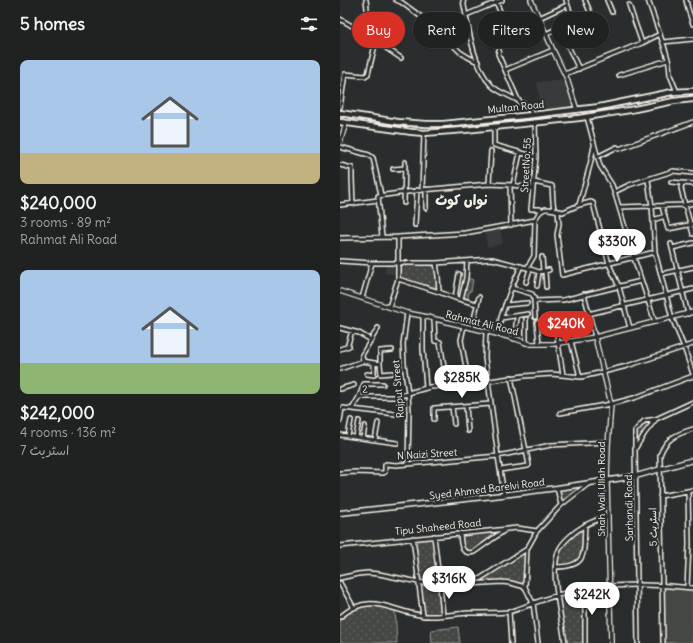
<!DOCTYPE html>
<meta charset="utf-8">
<style>
:root{--surface:#202222;--page:#282a2a;--text:#f1f3f6;--muted:#a2a4a5;--line:#3d3f40;--accent:#d93025}
body{margin:0;font-family:Delius,"Playpen Sans Arabic",sans-serif;background:var(--page);color:var(--text);height:100vh;display:flex;flex-direction:column;font-size:15px;white-space:nowrap}
*{box-sizing:border-box;margin:0}
p{font-size:13px;color:var(--muted)}
.icon{flex:none;width:22px;height:22px;fill:none;stroke:currentColor;stroke-width:2;stroke-linecap:round;stroke-linejoin:round}
.map{position:relative;flex:1;overflow:hidden}
.details{display:flex;flex-direction:column;background:var(--surface);width:340px}
.details>*{flex:none}
.banner{position:absolute;left:12px;top:12px;width:281px;height:36px;display:flex;gap:8px}
.price{position:absolute;translate:-50% -34px;padding:0 9px;border-radius:14px;background:#fff;color:#222;font-size:13px;line-height:26px;filter:drop-shadow(0 1px 2px #0008)}
.price::after{content:'';position:absolute;left:50%;top:24px;width:12px;height:9px;margin-left:-6px;background:inherit;clip-path:polygon(0 0,100% 0,50% 100%)}
.price.selected{background:var(--accent);color:#fff}
ul{padding:0;list-style:none}
li{display:grid;align-content:center;gap:8px;height:212px;padding:0 20px}
li span{display:grid;place-items:center;height:124px;border-radius:8px;color:#555}
li>.icon{margin-inline-start:auto}
span .icon{width:72px;height:72px;fill:#fffc;stroke-width:1}
li b{font-size:17px}
h2{display:flex;justify-content:space-between;align-items:center;height:48px;padding:0 20px;font-size:17px}
.chip{padding:0 14px;border-radius:18px;background:var(--surface);box-shadow:0 1px 3px #0004,0 0 0 1px var(--line);font-size:14px;line-height:36px}
.chip.selected{background:var(--accent);color:#fff}
main{display:flex;flex:1;min-height:0}
.map>svg:first-child{display:block}
</style>
<main>
<section class="details">
<h2>5 homes<svg class="icon" aria-label="filters" viewBox="0 0 24 24"><path d="M4 7h16M4 17h16"/><circle cx="9" cy="7" r="2"/><circle cx="15" cy="17" r="2"/></svg></h2>
<ul>
<li><span style="background:linear-gradient(#a9c7e8 75%,#c2b280 0)"><svg class="icon" aria-label="home" viewBox="0 0 24 24"><path d="M3 11l9-7 9 7M6 9v11h12V9"/></svg></span><div><b>$240,000</b><p>3 rooms · 89 m²</p><p>Rahmat Ali Road</p></div></li>
<li><span style="background:linear-gradient(#a9c7e8 75%,#8fb573 0)"><svg class="icon" aria-label="home" viewBox="0 0 24 24"><path d="M3 11l9-7 9 7M6 9v11h12V9"/></svg></span><div><b>$242,000</b><p>4 rooms · 136 m²</p><p>اسٹریٹ 7</p></div></li>
</ul>
</section>
<div class="map">
<svg width="353" height="643" viewBox="0 0 353 643">
<defs>
<pattern id="grass-dots" width="8" height="8" patternUnits="userSpaceOnUse"><rect width="8" height="8" fill="#444645"/><path d="M2 2h.1M6 6h.1" fill="none" stroke="#606160" stroke-width="1.8" stroke-linecap="round"/></pattern>
</defs>
<rect width="100%" height="100%" fill="#2a2d2e"/>
<filter id="ink" filterUnits="userSpaceOnUse"><feTurbulence type="fractalNoise" baseFrequency=".025" numOctaves="2"/><feDisplacementMap in="SourceGraphic" scale="8" xChannelSelector="R" yChannelSelector="G"/><feConvolveMatrix kernelMatrix="1 2 1 2 8 2 1 2 1" color-interpolation-filters="sRGB"/></filter>
<g filter="url(#ink)">
<!-- built -->
<path fill="#373a3a" d="M 227,79 L 239,110 L 202,115 L 197,82 Z
M 160,229 L 163,244 L 147,247 L 145,232 Z
M 46,266 L 56,266 L 56,275 L 45,273 Z"/>
<!-- grass -->
<path fill="url(#grass-dots)" stroke="#9c9c96" d="M 61,265 L 94,265 L 97,277 L 97,288 L 60,278 Z
M 127,278 L 133,280 L 131,291 L 129,291 L 128,298 L 123,297 Z
M 307,422 L 310,423 L 297,443 L 297,431 L 305,423 Z
M 250,483 L 221,505 L 217,488 Z
M 245,525 L 244,552 L 237,563 L 215,567 L 219,549 L 227,538 Z
M 166,529 L 134,552 L 129,553 L 123,550 L 120,533 Z
M 94,536 L 103,615 L 82,614 L 73,538 Z
M 187,549 L 185,588 L 171,583 L 132,584 Z
M 245,589 L 245,643 L 223,643 L 216,595 Z
M 29,603 L 55,608 L 57,643 L 0,643 L 0,618 L 6,613 Z
M 118,627 L 120,643 L 92,643 L 91,630 Z"/>
<!-- pitch -->
<path fill="#444645" stroke="#9c9c96" d="M 322,586 L 353,589 L 353,643 L 323,643 Z"/>
<g fill="none" stroke-linecap="round" stroke-linejoin="round">
<defs>
<path id="minor" d="M 56,0 L 61,2 L 95,27 L 120,52 L 128,57 L 138,62
M 123,0 C 128,25 133,66 151,85 C 161,96 189,100 192,115
M 226,0 L 238,35
M 245,0 L 253,19
M 267,0 L 272,12
M 308,0 L 326,52 L 329,63 L 330,75 L 337,92
M 346,0 L 348,9 L 353,24
M 156,2 L 175,46
M 289,5 L 302,43
M 126,15 L 162,0
M 199,18 L 227,5
M 0,19 L 24,33 L 61,58
M 24,33 C 28,21 28,12 26,0
M 206,34 L 232,21
M 323,42 L 353,39
M 228,46 L 239,69
M 159,50 L 158,54 L 179,102
M 165,70 L 213,50
M 225,74 L 302,43 L 320,34
M 279,75 L 328,60
M 0,107 L 5,74 L 25,76 L 28,74 L 36,41
M 247,117 L 260,166 L 272,185 L 276,197 L 294,258 L 315,322
M 195,122 L 196,157 L 191,209 L 200,209 L 201,211
M 154,126 L 154,145 L 196,157
M 0,147 L 29,155 L 33,158 L 41,195
M 257,157 L 277,147 L 279,149 L 353,122
M 0,165 L 12,168 L 12,178 L 13,204
M 53,169 L 65,168
M 308,180 L 312,206 L 315,252 L 332,318 L 344,347 L 353,374
M 194,182 L 212,186 L 213,202 L 214,209
M 331,182 L 353,184
M 149,184 L 151,151
M 170,185 L 171,225
M 173,185 L 180,153
M 86,189 L 86,208
M 82,190 L 84,133
M 274,192 L 289,185 L 333,171 L 353,173
M 64,203 L 65,162
M 353,203 L 345,205 L 353,234
M 0,205 L 38,200
M 239,205 L 250,165 L 254,146
M 322,206 L 328,229 L 353,224
M 279,207 L 345,205 L 341,188 L 342,183
M 218,211 L 219,224 L 217,235 L 222,275 L 315,252
M 313,220 L 325,216
M 75,225 L 77,190
M 42,237 L 38,196 L 82,190 L 149,184 L 173,185 L 193,189
M 0,238 L 58,237 L 125,233 L 195,220 C 202,204 210,209 223,212 L 239,205 L 251,202 L 253,203 L 269,264 L 279,287 L 290,328
M 331,244 L 348,314
M 332,248 L 353,243
M 202,257 L 203,271
M 0,261 L 32,263 L 96,263 L 98,276 L 99,292
M 96,263 L 152,259 L 187,268 L 194,256 L 195,219
M 187,268 L 199,272 L 209,270
M 205,271 L 206,287
M 321,274 L 353,267
M 58,279 L 99,292 L 115,298 L 137,304
M 186,282 L 190,269
M 197,286 L 199,272
M 172,288 L 192,294 L 194,297 L 194,301 L 223,300 L 301,281
M 244,294 L 255,337
M 22,298 L 32,263
M 115,298 L 119,274
M 121,299 L 126,278 L 127,261
M 194,301 L 195,317
M 165,305 L 187,303
M 49,307 L 58,279 L 58,237
M 67,313 L 63,344 L 64,364 L 68,393 L 69,411 L 68,464
M 83,316 L 83,349 L 86,388
M 215,317 L 218,343 L 223,375
M 161,318 L 188,314
M 94,319 L 95,341 L 100,342 L 107,385
M 215,320 L 227,319 L 353,289
M 197,322 L 199,344
M 124,326 L 121,340 L 129,384
M 0,328 L 19,333 L 31,340
M 132,328 L 139,297
M 146,332 L 145,358 L 158,456 L 164,495
M 158,335 L 161,317 L 171,289 L 181,266
M 174,339 L 177,318
M 231,341 L 240,377
M 186,343 L 186,319
M 8,344 L 12,331
M 0,349 L 9,346
M 23,361 L 22,355 L 38,328
M 40,364 L 40,351 L 52,350
M 0,369 L 23,361 L 40,364 L 41,374 L 52,373
M 27,374 L 34,375 L 34,363
M 0,389 L 14,385
M 68,393 L 90,387 L 129,384 L 184,376 L 212,374 L 241,377 L 263,372 L 287,366 L 353,344
M 19,397 L 24,384 L 43,384
M 126,406 L 128,431
M 112,407 L 114,424
M 12,409 L 56,414
M 220,413 L 271,404 L 294,398 L 353,376
M 94,419 L 94,408 L 151,404
M 0,421 L 2,409 L 3,408 L 12,409 L 19,397 L 55,397 L 68,394
M 0,435 L 57,443
M 8,436 L 11,420
M 16,437 L 19,421
M 23,438 L 25,426
M 35,440 L 38,423
M 295,448 L 295,431 L 304,421 L 316,419
M 160,470 L 188,466 L 189,465 L 171,377
M 0,473 L 16,472 L 43,473 L 45,472 L 45,465 L 46,464 L 56,465 L 158,456 L 211,445 L 268,442
M 217,488 L 221,505
M 320,496 L 353,490
M 120,533 C 121,543 120,556 134,552 L 165,530
M 94,536 L 100,586 L 103,615
M 73,538 L 83,616
M 0,546 L 177,528 L 197,531
M 215,567 C 250,567 243,551 245,525
M 0,578 L 18,574 L 28,573 L 39,574 L 98,586 L 161,582 L 171,583 L 185,587 L 193,603 L 198,643
M 0,583 L 14,608
M 133,583 L 187,549
M 185,587 L 187,549 L 197,531 L 221,505 L 248,484
M 347,587 L 349,544 L 348,492
M 169,611 L 171,643
M 0,617 C 34,587 56,617 92,616 C 104,616 116,614 128,613 C 141,613 155,613 168,612 C 177,610 186,606 194,603 C 210,597 226,592 244,589 C 279,584 318,584 353,588
M 225,643 C 222,618 208,569 220,548 C 223,542 229,537 235,532 C 246,524 254,520 268,517
M 245,643 L 245,589
M 298,643 L 295,449 L 305,433 L 316,419 L 353,402
M 323,643 L 320,455 C 326,438 337,434 353,429"/>
<path id="tertiary" d="M 191,0 L 213,50 L 227,79 L 237,110
M 0,143 L 6,123
M 0,291 L 67,313 L 83,316 L 173,338 L 190,344 L 214,344 L 255,337 L 353,312
M 255,337 L 271,404 L 268,446 L 267,481 L 271,643"/>
<path id="secondary" d="M 0,513 L 162,495 L 217,488 L 296,476 L 353,460"/>
<path id="primary" d="M 0,113 L 58,122 L 86,124 L 103,124 L 192,115 L 259,107 L 332,92 L 353,91
M 0,122 L 72,132 L 84,133 L 125,130 L 239,118 L 290,110 L 334,101 L 353,99"/>
</defs>
<!-- minor casing -->
<use href="#minor" stroke="#f4f1e8" stroke-width="6"/>
<!-- tertiary casing -->
<use href="#tertiary" stroke="#f4f1e8" stroke-width="6"/>
<!-- secondary casing -->
<use href="#secondary" stroke="#f4f1e8" stroke-width="7"/>
<!-- primary casing -->
<use href="#primary" stroke="#f4f1e8" stroke-width="8"/>
<!-- minor -->
<use href="#minor" stroke="#2a2d2e" stroke-width="3"/>
<!-- tertiary -->
<use href="#tertiary" stroke="#2a2d2e" stroke-width="3.5"/>
<!-- secondary -->
<use href="#secondary" stroke="#2a2d2e" stroke-width="4"/>
<!-- primary -->
<use href="#primary" stroke="#2a2d2e" stroke-width="4.5"/>
<!-- rail -->
<path stroke="#f4f1e8" stroke-width="1" stroke-dasharray="6 3" stroke-linecap="butt" d="M 0,117 L 56,126 L 72,127 L 92,128 L 160,122 L 234,115 L 273,108 L 328,97 L 353,94"/>
</g>
</g>
<g text-anchor="middle" dominant-baseline="central" stroke-width="4" stroke-linejoin="round" paint-order="stroke">
<!-- street labels -->
<g font-size="10" fill="#f4f1e8" stroke="#2a2d2e">
<text transform="translate(176 107) rotate(-6)">Multan Road</text>
<text transform="translate(186 165) rotate(-87)">StreetNo. 55</text>
<text transform="translate(142 323) rotate(14)">Rahmat Ali Road</text>
<text transform="translate(25 389) rotate(-5)">2</text>
<text transform="translate(58 389) rotate(-95)">Rajput Street</text>
<text transform="translate(87 454) rotate(-4)">N Naizi Street</text>
<text transform="translate(147 489) rotate(-7)">Syed Ahmed Barelvi Road</text>
<text transform="translate(261 489) rotate(-90)">Shah Wali Ullah Road</text>
<text transform="translate(289 508) rotate(-91)">Sarhandi Road</text>
<text transform="translate(98 527) rotate(-6)">Tipu Shaheed Road</text>
<text transform="translate(313 527) rotate(-91)">اسٹریٹ 5</text>
</g>
<!-- district labels -->
<g font-size="14" font-weight="bold" fill="#f4f1e8" stroke="#2a2d2e">
<text x="122" y="200">نواں کوٹ</text>
</g>
</g>
</svg>
<b class="price" style="left:277px;top:263px">$330K</b>
<b class="price selected" style="left:226px;top:345px">$240K</b>
<b class="price" style="left:122px;top:399px">$285K</b>
<b class="price" style="left:109px;top:600px">$316K</b>
<b class="price" style="left:252px;top:616px">$242K</b>
<div class="banner">
<a class="chip selected">Buy</a>
<a class="chip">Rent</a>
<a class="chip">Filters</a>
<a class="chip">New</a>
</div>
</div>
</main>
